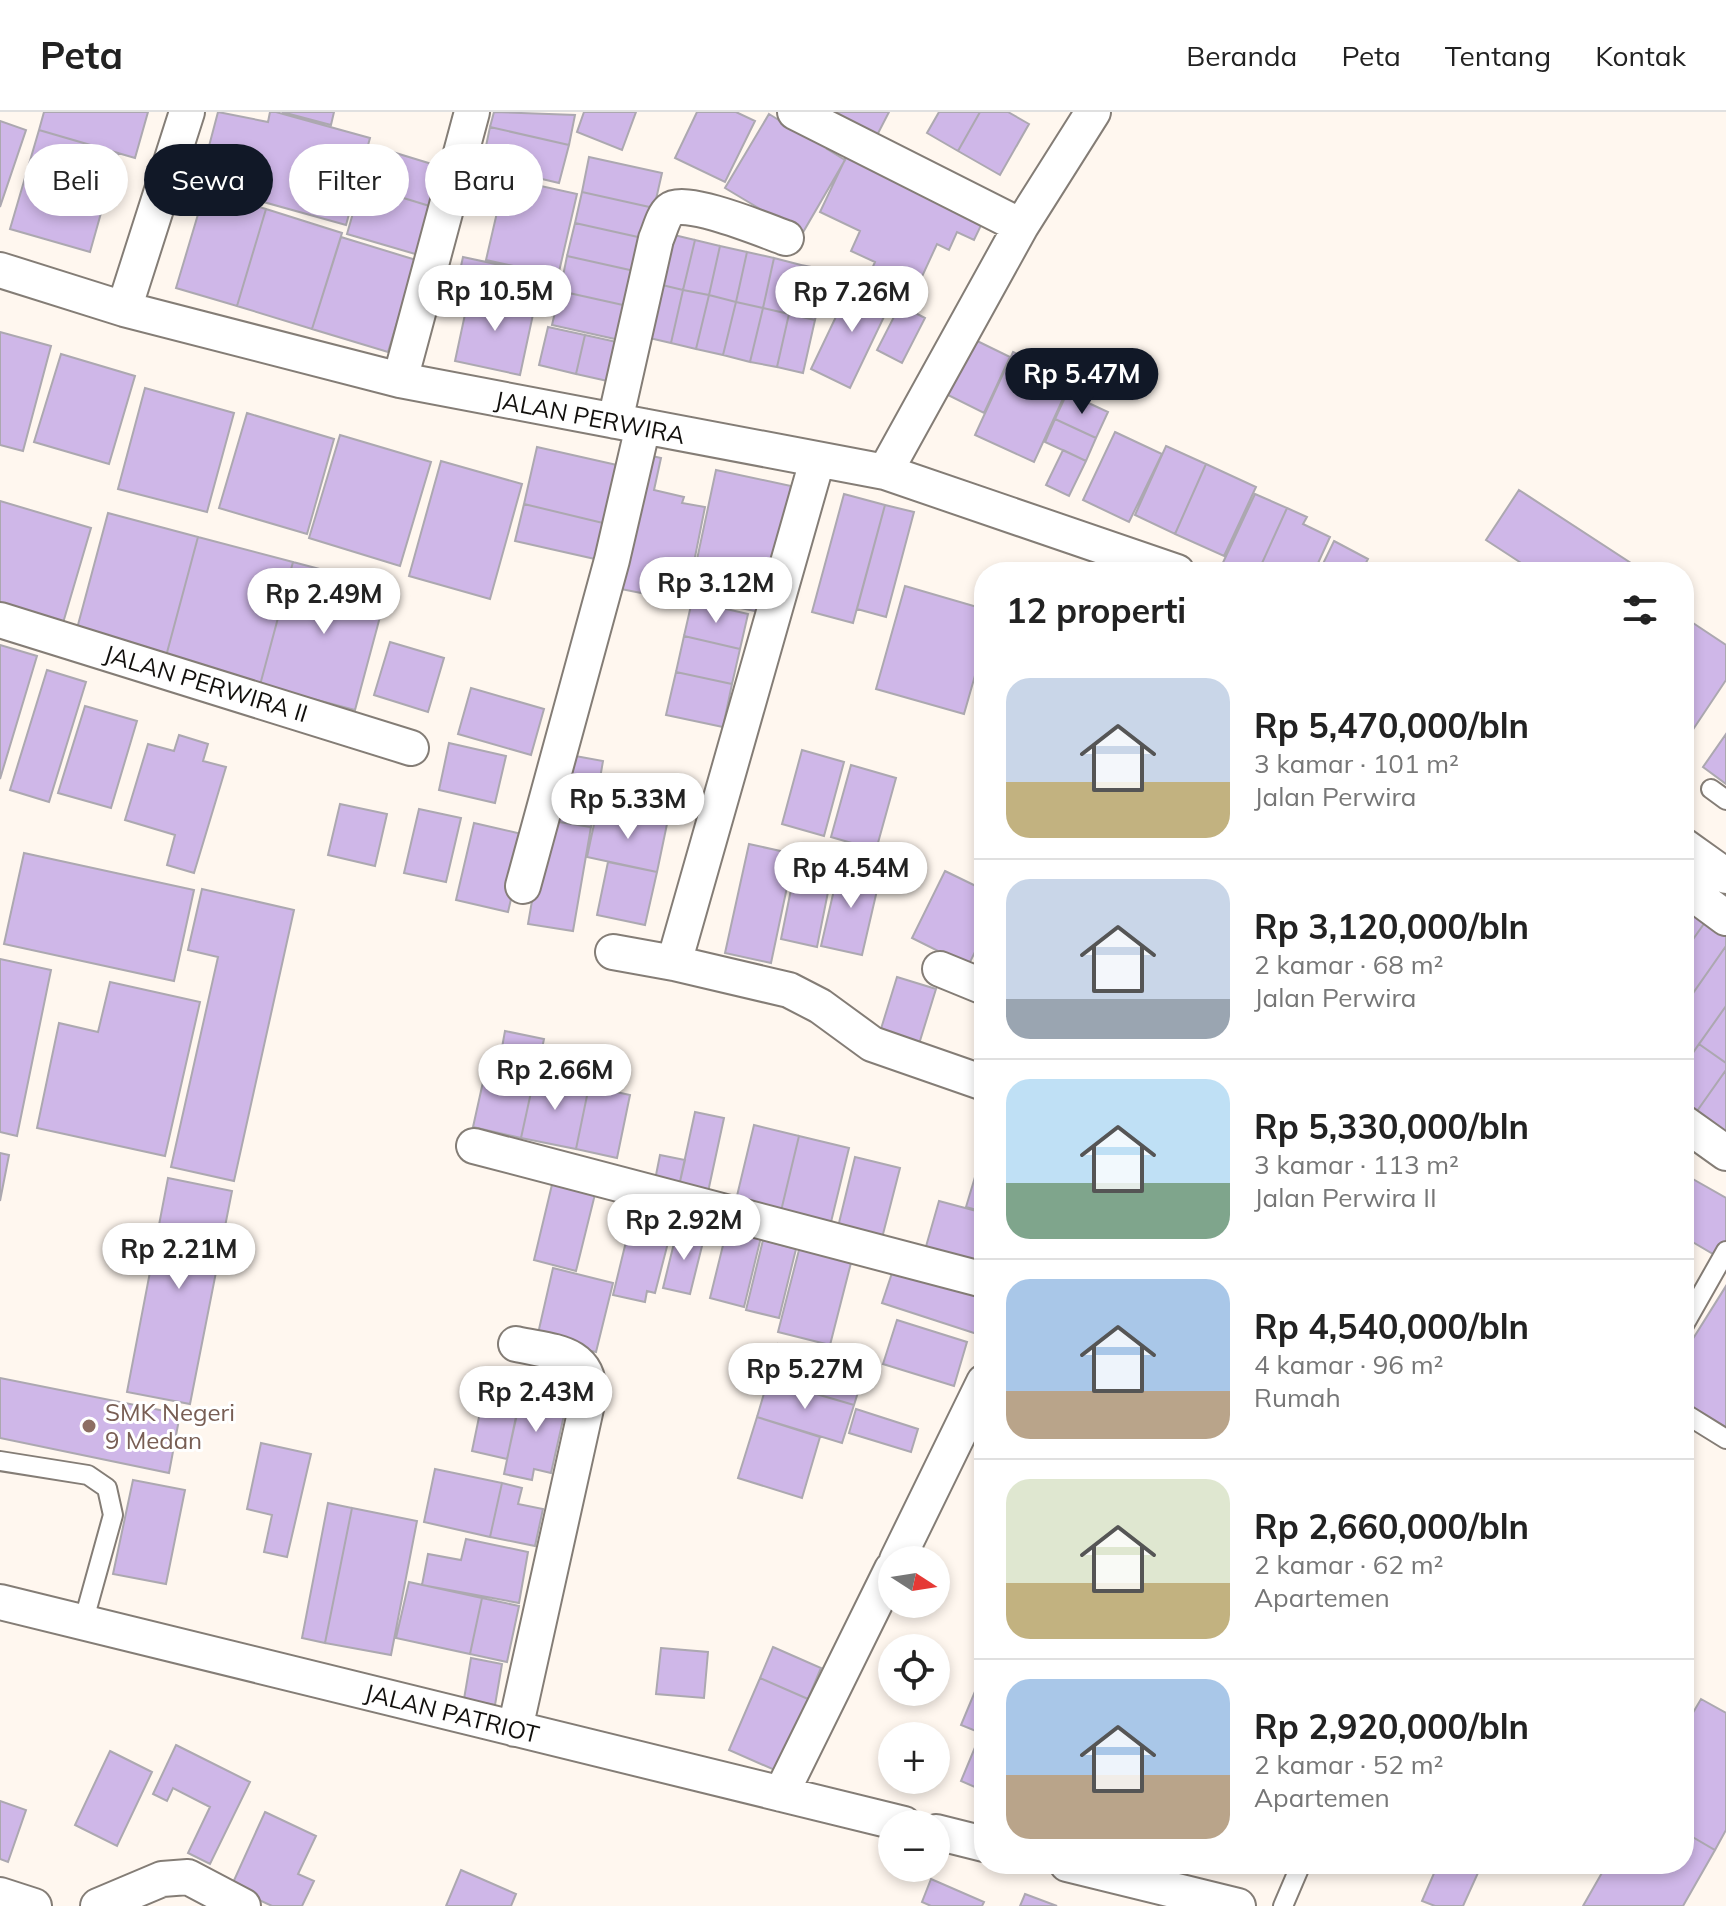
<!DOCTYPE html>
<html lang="id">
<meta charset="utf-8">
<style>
:root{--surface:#fff;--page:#f6f6f6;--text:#222;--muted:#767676;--line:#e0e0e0;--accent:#111827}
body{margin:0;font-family:Mulish,sans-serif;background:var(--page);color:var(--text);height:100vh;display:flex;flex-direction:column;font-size:30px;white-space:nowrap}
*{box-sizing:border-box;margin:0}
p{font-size:26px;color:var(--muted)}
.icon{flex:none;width:44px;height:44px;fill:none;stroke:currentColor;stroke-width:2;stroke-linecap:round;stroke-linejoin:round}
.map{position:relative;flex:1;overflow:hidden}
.panel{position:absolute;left:974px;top:450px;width:720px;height:1312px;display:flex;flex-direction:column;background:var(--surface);border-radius:32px;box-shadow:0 4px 12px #0003}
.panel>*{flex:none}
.banner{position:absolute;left:24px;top:32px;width:760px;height:72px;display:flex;gap:16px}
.needle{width:52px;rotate:102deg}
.fabs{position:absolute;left:878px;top:1434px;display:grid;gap:16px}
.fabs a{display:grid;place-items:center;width:72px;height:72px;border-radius:50%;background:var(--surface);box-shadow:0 4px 12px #0003;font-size:40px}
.price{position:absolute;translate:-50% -68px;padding:0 18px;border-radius:28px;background:#fff;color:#222;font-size:26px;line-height:52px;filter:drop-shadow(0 2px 4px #0008)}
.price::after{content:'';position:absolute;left:50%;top:48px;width:24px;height:18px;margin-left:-12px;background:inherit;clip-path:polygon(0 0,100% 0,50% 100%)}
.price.selected{background:var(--accent);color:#fff}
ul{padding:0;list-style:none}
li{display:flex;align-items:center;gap:24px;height:200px;padding:0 32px}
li+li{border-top:2px solid var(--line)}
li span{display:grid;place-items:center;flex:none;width:224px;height:160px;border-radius:24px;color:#555}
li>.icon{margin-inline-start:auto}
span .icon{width:96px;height:96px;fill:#fffc;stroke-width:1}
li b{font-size:34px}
h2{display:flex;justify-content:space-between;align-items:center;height:96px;padding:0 32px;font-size:34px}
.chip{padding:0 28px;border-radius:36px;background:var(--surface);box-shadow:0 4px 12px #0003;font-size:28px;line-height:72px}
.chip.selected{background:var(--accent);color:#fff}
header{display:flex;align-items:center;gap:48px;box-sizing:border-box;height:112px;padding:0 40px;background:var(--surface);border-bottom:2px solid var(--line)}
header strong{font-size:38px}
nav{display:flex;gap:44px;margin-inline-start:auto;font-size:28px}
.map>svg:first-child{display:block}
</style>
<header>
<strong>Peta</strong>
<nav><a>Beranda</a><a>Peta</a><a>Tentang</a><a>Kontak</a></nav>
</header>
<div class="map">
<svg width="1726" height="1794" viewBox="0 0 1726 1794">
<rect width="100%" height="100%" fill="#fff7ef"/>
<!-- building -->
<path fill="#cfb7e8" stroke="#aca8b0" stroke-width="2" d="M 44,0 L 148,0 L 135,46 L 39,18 Z
M 218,0 L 268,10 L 270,0 L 276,0 L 370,26 L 346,113 L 199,72 Z
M 282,0 L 334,0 L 331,13 Z
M 494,0 L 575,3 L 569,33 L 490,15 Z
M 584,0 L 636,0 L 622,38 L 577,20 Z
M 697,0 L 736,0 L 755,9 L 725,70 L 675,46 Z
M 824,0 L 889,0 L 872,33 Z
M 939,0 L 980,0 L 958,39 L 927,21 Z
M 980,0 L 1008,0 L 1029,12 L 1000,63 L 958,39 Z
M 769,2 L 800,21 L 832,29 L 827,37 L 845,48 L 802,122 L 725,76 Z
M 0,9 L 26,18 L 0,95 Z
M 490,15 L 569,33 L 559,71 L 482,53 Z
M 39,18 L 118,41 L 90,140 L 10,117 Z
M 373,34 L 448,57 L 436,96 L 361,73 Z
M 848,41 L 985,105 L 974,128 L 957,120 L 949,138 L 937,132 L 914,182 L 870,161 L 875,150 L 851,139 L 860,119 L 820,100 Z
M 589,45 L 662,61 L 654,96 L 582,80 Z
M 505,66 L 577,82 L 558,164 L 486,148 Z
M 361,73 L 436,96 L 422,144 L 347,122 Z
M 205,79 L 266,97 L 237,194 L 176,176 Z
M 582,80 L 654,96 L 647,127 L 575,111 Z
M 266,97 L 342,121 L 312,217 L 237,194 Z
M 575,111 L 647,127 L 639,160 L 567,144 Z
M 670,122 L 695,128 L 683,178 L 658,172 Z
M 341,125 L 416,148 L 388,240 L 312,217 Z
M 695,128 L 720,134 L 709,183 L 683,178 Z
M 720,134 L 747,140 L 736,190 L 709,183 Z
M 747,140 L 774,146 L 763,196 L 736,190 Z
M 567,144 L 639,160 L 632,195 L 560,179 Z
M 463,145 L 542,162 L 535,193 L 456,177 Z
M 774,146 L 801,153 L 789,202 L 763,196 Z
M 801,153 L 827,158 L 815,208 L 789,202 Z
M 853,169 L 892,188 L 850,276 L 811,257 Z
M 658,172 L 683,178 L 671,231 L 645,225 Z
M 683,178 L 709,183 L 696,237 L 671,231 Z
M 470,179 L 535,193 L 520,263 L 455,249 Z
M 560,179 L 632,195 L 624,229 L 552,213 Z
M 709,183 L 736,190 L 723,243 L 696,237 Z
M 736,190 L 763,196 L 750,250 L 723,243 Z
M 900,193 L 925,206 L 902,251 L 877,238 Z
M 763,196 L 789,202 L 777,255 L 750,250 Z
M 789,202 L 815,208 L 803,261 L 777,255 Z
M 548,215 L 585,223 L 576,262 L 539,253 Z
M 0,220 L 51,234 L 23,339 L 0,333 Z
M 585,223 L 630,233 L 621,272 L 576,262 Z
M 967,224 L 1010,245 L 984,301 L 940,279 Z
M 1013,240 L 1072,267 L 1034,350 L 975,323 Z
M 61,242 L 135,264 L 109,352 L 34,330 Z
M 145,276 L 234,301 L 207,400 L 118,377 Z
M 1067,281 L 1108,300 L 1096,326 L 1055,307 Z
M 247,301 L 334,327 L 307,422 L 219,396 Z
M 1055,307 L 1096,326 L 1086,349 L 1045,330 Z
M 1115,320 L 1162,342 L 1129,410 L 1083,388 Z
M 340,323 L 431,350 L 400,454 L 309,426 Z
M 1166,334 L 1206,352 L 1175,422 L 1135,403 Z
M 537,335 L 617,353 L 603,411 L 524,392 Z
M 1063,338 L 1086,349 L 1069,384 L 1046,373 Z
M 639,341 L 661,346 L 654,378 L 684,385 L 682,391 L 705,395 L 686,490 L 611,475 Z
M 441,349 L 522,372 L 490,487 L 409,464 Z
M 1206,352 L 1256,375 L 1224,444 L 1175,422 Z
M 716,358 L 791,374 L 764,501 L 689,485 Z
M 1519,378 L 1637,455 L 1633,460 L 1535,460 L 1486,428 Z
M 844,382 L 885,393 L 853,511 L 812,500 Z
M 1255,382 L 1287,396 L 1258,460 L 1228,460 L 1220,457 Z
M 0,389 L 91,416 L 63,511 L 0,492 Z
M 524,392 L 603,411 L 595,447 L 515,429 Z
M 885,393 L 914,400 L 886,505 L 857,497 Z
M 1287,396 L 1307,405 L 1303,412 L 1330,425 L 1314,460 L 1258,460 Z
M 108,401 L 198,425 L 165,548 L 75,524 Z
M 198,425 L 293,450 L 260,573 L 165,548 Z
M 1334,429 L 1368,447 L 1361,460 L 1319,460 Z
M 293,450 L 388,475 L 355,598 L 260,573 Z
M 905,474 L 984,497 L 984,532 L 964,602 L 876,577 Z
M 692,489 L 748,502 L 740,537 L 684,524 Z
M 1684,505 L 1726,533 L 1726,568 L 1684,631 Z
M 684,524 L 740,537 L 732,572 L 676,560 Z
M 390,530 L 444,546 L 428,600 L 374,583 Z
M 0,533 L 37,544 L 0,667 Z
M 47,558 L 86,570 L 49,690 L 10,678 Z
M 676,560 L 732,572 L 723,615 L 666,603 Z
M 471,576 L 544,597 L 531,643 L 458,622 Z
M 85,594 L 137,609 L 111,696 L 58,681 Z
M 1726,622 L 1726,672 L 1703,655 Z
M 179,623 L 208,632 L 203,649 L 226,655 L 194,761 L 167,753 L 175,723 L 125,708 L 148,632 L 174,639 Z
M 449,631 L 506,644 L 495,691 L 439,678 Z
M 802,638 L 844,650 L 824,724 L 782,712 Z
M 559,641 L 603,649 L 597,684 L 552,676 Z
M 851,653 L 896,666 L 876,738 L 831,725 Z
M 552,676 L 597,684 L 591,715 L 546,708 Z
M 340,692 L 387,702 L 375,754 L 328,743 Z
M 419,697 L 461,706 L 446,770 L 404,761 Z
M 618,701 L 667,712 L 657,760 L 587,745 L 596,703 L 617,707 Z
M 546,708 L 591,715 L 573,819 L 528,812 Z
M 474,711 L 526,723 L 508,800 L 456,788 Z
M 749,732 L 794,742 L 771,851 L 725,841 Z
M 24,741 L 194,778 L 174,869 L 4,832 Z
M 798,743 L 834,750 L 817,835 L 781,827 Z
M 608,750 L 657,760 L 645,813 L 597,803 Z
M 840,752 L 881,761 L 862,843 L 821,834 Z
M 945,759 L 984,778 L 984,822 L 968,854 L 912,826 Z
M 202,777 L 294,798 L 234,1069 L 171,1055 L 218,845 L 188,838 Z
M 1684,788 L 1708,806 L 1684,840 Z
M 1708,806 L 1726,818 L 1726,834 L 1684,894 L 1684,840 Z
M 1726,834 L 1726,894 L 1685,952 L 1684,894 Z
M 0,847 L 51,858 L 17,1024 L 0,1020 Z
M 897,865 L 936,877 L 919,932 L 880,920 Z
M 110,870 L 200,890 L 165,1044 L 37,1016 L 59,911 L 98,920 Z
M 1726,894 L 1726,951 L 1699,932 Z
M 505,919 L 544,927 L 537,960 L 499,952 Z
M 1699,932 L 1726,951 L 1726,958 L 1690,1009 L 1684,1005 L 1684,954 Z
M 487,952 L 535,962 L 521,1026 L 473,1015 Z
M 1726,958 L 1726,1018 L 1718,1029 L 1690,1009 Z
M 535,962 L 589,974 L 576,1037 L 521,1026 Z
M 589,974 L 630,983 L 617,1046 L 576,1037 Z
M 695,1000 L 724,1006 L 708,1080 L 679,1074 Z
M 754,1013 L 799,1024 L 781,1099 L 736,1088 Z
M 799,1024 L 849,1036 L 831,1110 L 781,1099 Z
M 0,1041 L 9,1043 L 0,1089 Z
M 660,1043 L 685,1048 L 679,1074 L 655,1068 Z
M 855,1045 L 900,1056 L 882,1126 L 838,1115 Z
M 978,1055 L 984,1057 L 984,1100 L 966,1095 Z
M 555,1060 L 598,1070 L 576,1159 L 534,1148 Z
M 1684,1062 L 1726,1086 L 1726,1135 L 1720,1146 L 1684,1125 Z
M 168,1066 L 232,1079 L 190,1292 L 127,1280 Z
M 939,1089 L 984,1101 L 984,1117 L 974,1152 L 925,1138 Z
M 631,1109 L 671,1119 L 655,1181 L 647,1179 L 645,1190 L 613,1183 Z
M 729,1109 L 763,1117 L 744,1195 L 710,1186 Z
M 685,1117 L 705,1122 L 690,1182 L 663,1176 L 675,1127 L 682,1129 Z
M 763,1128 L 796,1137 L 779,1206 L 746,1198 Z
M 800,1134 L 852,1147 L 830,1233 L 778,1220 Z
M 895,1152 L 984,1182 L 984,1211 L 980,1223 L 882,1191 Z
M 553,1156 L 613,1171 L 596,1240 L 537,1226 Z
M 1726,1174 L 1726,1320 L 1684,1293 L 1684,1241 Z
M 897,1208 L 967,1230 L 954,1274 L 883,1252 Z
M 778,1232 L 865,1258 L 854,1293 L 768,1268 Z
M 0,1266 L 180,1302 L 169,1361 L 0,1326 Z
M 768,1268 L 854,1293 L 842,1331 L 757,1305 Z
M 538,1276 L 563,1282 L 562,1289 L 567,1290 L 551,1361 L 534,1357 L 532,1368 L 504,1362 L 521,1281 L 536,1285 Z
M 484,1281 L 520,1289 L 507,1347 L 472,1339 Z
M 856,1297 L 918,1317 L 911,1340 L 849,1321 Z
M 757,1305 L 820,1325 L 802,1386 L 738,1366 Z
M 261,1331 L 311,1342 L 287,1445 L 264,1440 L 272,1403 L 247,1397 Z
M 435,1357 L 502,1371 L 490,1425 L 424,1410 Z
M 133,1368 L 185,1378 L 166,1472 L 113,1462 Z
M 502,1371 L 522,1376 L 518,1392 L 543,1397 L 535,1434 L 490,1425 Z
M 328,1391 L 352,1396 L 325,1531 L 302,1526 Z
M 352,1396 L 417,1409 L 391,1543 L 325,1531 Z
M 466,1427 L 528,1440 L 519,1491 L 422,1473 L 428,1442 L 461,1448 Z
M 409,1470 L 482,1486 L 470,1542 L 396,1526 Z
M 482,1486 L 519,1494 L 507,1550 L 470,1542 Z
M 773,1535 L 821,1556 L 808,1587 L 760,1566 Z
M 661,1536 L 708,1540 L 704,1586 L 656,1582 Z
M 471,1546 L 502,1552 L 495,1593 L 464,1587 Z
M 984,1558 L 984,1679 L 961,1669 L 981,1621 L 961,1613 Z
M 760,1566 L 808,1587 L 777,1659 L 729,1638 Z
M 1701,1587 L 1726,1601 L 1726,1718 L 1715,1738 L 1684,1720 L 1684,1616 Z
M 176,1633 L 250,1670 L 210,1752 L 188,1741 L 210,1695 L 173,1676 L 167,1689 L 153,1682 Z
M 110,1639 L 152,1660 L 117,1734 L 75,1713 Z
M 0,1689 L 26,1698 L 8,1750 L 0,1747 Z
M 265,1700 L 316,1724 L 298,1762 L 314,1769 L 302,1794 L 272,1794 L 231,1775 Z
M 1684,1720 L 1715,1738 L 1683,1794 L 1583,1794 L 1607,1752 L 1684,1752 Z
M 1438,1752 L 1482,1752 L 1463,1794 L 1435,1794 L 1422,1789 Z
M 461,1758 L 516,1782 L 511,1794 L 446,1794 Z
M 931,1767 L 984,1790 L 982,1794 L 931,1794 L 922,1790 Z
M 1025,1782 L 1057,1794 L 1020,1794 Z"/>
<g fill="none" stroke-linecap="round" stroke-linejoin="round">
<defs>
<path id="service" d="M 1711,677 L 1726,688
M 1684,1213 L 1726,1139
M 1684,1301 L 1726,1327
M 0,1349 L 88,1363 L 107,1376 L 113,1403 L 83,1511
M 1283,1794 L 1301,1752"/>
<path id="minor" d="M 795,0 L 1021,114
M 0,158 L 124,197 L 400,268 L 885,360 L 1177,460
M 124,197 L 187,0
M 400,268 L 472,0
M 615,309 L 656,127 C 660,118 663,104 670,98 C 685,85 766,119 786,126
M 885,360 L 1021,114 L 1093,0
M 0,508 L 411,636
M 1684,734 L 1726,764
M 523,774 L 612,448 L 643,314
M 1684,775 L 1726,806
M 613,840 L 674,851 L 817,349
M 674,851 L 789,878 L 820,894 L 872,932 L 984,971
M 940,857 L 984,875
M 1684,1011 L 1726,1041
M 474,1034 L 984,1168
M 897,1448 L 984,1270
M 0,1490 L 904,1712
M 515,1617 L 589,1283 C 590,1238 551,1240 516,1232
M 781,1682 L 892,1457
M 936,1720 L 984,1732
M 1067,1752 L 1238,1794
M 0,1783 L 34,1794
M 98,1794 L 162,1767 L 188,1765 L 243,1794"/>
</defs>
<!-- service casing -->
<use href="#service" stroke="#847d76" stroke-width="22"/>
<!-- minor casing -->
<use href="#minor" stroke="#847d76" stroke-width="38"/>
<!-- service -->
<use href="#service" stroke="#fff" stroke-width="18"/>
<!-- minor -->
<use href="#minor" stroke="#fff" stroke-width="34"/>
</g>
<!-- markers -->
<circle fill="#8d6e63" stroke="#fff" stroke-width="3" cx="89" cy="1314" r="8"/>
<g text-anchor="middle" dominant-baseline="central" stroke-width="6" stroke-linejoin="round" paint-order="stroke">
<!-- street labels -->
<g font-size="24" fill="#12100d" stroke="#fff">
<text transform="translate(590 305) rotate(11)">JALAN PERWIRA</text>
<text transform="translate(206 571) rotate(17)">JALAN PERWIRA II</text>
<text transform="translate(452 1601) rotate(14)">JALAN PATRIOT</text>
</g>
<!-- education labels -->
<g font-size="24" fill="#785e54" stroke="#fff" text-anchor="start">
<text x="105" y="1300">SMK Negeri<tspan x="105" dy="28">9 Medan</tspan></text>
</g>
</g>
</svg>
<div class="fabs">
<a><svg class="needle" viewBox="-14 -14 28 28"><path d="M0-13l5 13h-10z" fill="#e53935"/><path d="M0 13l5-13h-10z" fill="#767676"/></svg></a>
<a><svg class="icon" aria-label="locate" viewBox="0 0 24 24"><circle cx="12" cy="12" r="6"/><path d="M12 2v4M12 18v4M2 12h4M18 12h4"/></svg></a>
<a>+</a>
<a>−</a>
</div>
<b class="price" style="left:495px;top:221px">Rp 10.5M</b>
<b class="price" style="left:852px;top:222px">Rp 7.26M</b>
<b class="price selected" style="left:1082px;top:304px">Rp 5.47M</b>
<b class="price" style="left:716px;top:513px">Rp 3.12M</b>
<b class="price" style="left:324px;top:524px">Rp 2.49M</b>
<b class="price" style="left:628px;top:729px">Rp 5.33M</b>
<b class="price" style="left:851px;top:798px">Rp 4.54M</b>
<b class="price" style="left:555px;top:1000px">Rp 2.66M</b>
<b class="price" style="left:684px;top:1150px">Rp 2.92M</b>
<b class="price" style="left:179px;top:1179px">Rp 2.21M</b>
<b class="price" style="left:805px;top:1299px">Rp 5.27M</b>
<b class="price" style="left:536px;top:1322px">Rp 2.43M</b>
<div class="banner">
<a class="chip">Beli</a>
<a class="chip selected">Sewa</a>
<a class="chip">Filter</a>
<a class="chip">Baru</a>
</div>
<section class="panel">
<h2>12 properti<svg class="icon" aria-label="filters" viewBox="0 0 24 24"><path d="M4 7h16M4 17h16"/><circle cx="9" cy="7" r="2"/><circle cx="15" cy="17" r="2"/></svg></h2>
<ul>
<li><span style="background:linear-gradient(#c9d6e8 65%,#c2b280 0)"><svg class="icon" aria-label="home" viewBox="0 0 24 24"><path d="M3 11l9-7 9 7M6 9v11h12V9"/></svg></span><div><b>Rp 5,470,000/bln</b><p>3 kamar · 101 m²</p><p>Jalan Perwira</p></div></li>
<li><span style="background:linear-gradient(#c9d6e8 75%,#9aa5b1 0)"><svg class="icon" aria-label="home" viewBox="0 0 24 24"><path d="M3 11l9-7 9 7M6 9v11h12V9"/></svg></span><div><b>Rp 3,120,000/bln</b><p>2 kamar · 68 m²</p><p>Jalan Perwira</p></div></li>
<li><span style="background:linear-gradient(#bfe0f5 65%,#7fa58c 0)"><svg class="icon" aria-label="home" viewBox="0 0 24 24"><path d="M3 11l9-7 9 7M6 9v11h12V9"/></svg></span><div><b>Rp 5,330,000/bln</b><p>3 kamar · 113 m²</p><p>Jalan Perwira II</p></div></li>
<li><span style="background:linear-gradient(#a9c7e8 70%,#b9a48a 0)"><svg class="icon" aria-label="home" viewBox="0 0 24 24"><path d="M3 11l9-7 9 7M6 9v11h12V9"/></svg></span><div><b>Rp 4,540,000/bln</b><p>4 kamar · 96 m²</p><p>Rumah</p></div></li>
<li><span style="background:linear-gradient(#dfe7d0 65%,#c2b280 0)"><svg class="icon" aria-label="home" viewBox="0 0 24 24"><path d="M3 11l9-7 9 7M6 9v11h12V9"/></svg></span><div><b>Rp 2,660,000/bln</b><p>2 kamar · 62 m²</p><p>Apartemen</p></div></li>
<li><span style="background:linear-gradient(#a9c7e8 60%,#b9a48a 0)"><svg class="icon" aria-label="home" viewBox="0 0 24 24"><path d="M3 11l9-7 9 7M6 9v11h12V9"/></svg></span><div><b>Rp 2,920,000/bln</b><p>2 kamar · 52 m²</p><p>Apartemen</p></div></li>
</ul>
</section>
</div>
